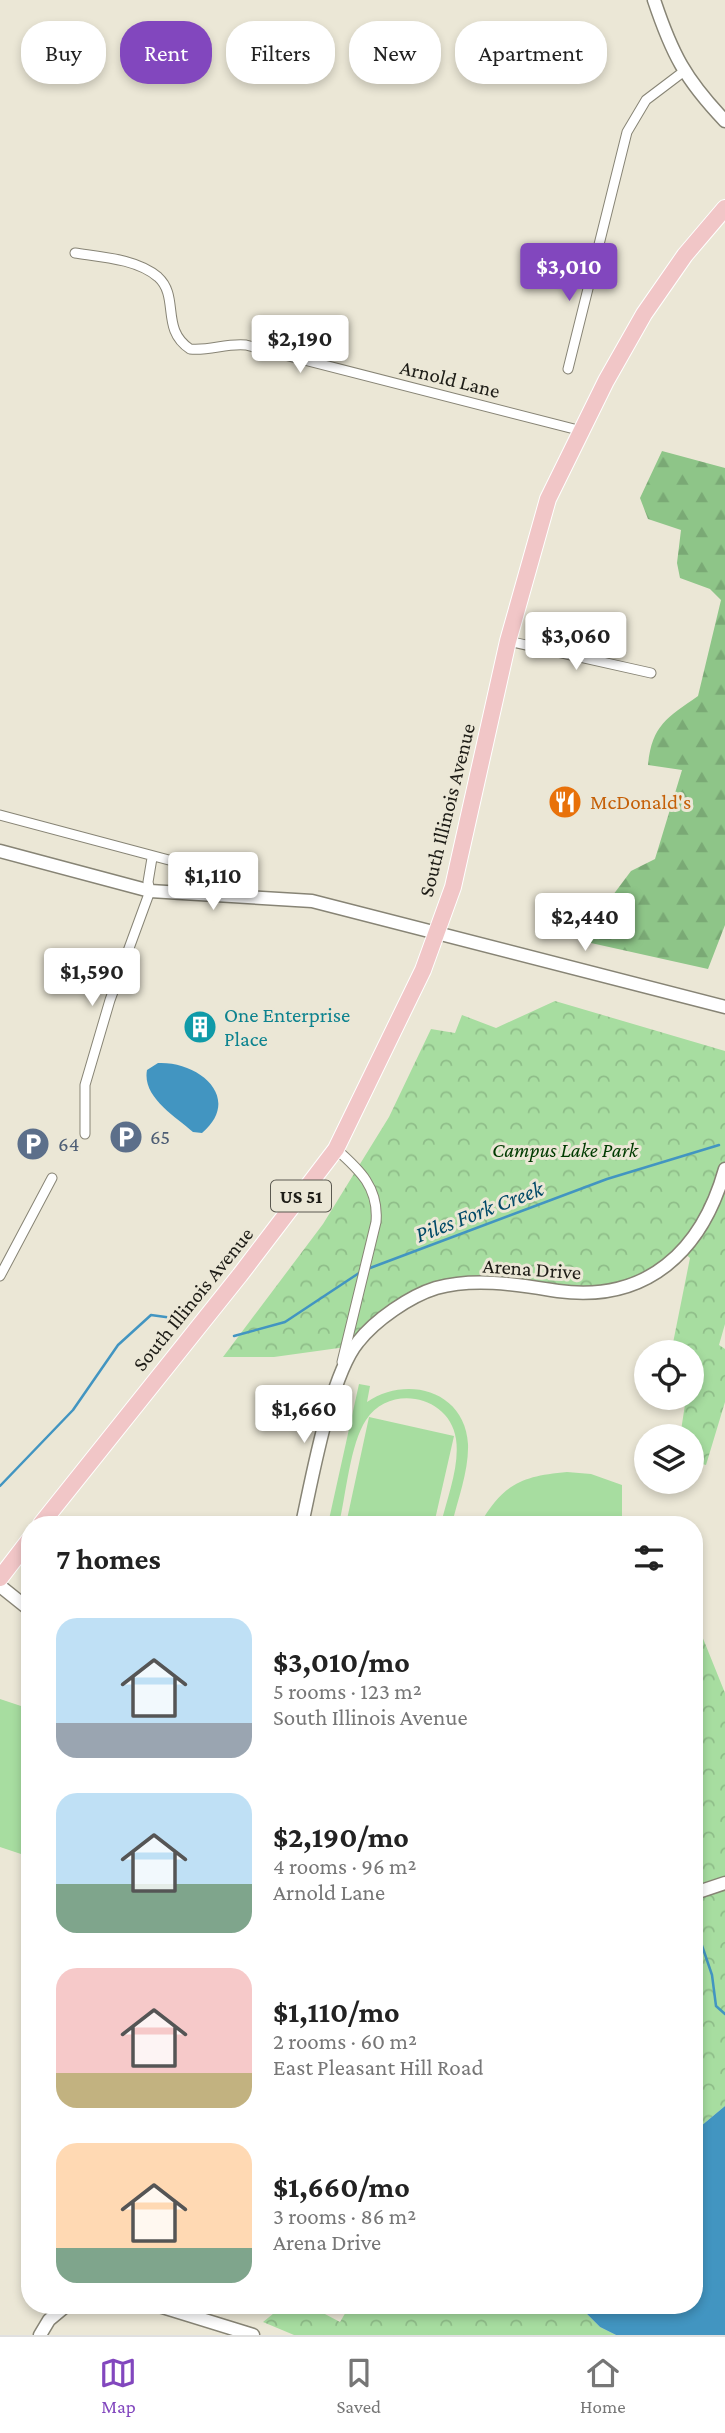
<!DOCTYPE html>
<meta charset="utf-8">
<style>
:root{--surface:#fff;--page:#f2f2f2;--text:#222;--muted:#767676;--line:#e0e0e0;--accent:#8247be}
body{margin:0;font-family:"Crimson Pro",serif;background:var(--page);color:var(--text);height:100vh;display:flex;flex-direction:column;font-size:26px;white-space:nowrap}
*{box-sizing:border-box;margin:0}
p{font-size:23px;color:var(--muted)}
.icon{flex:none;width:38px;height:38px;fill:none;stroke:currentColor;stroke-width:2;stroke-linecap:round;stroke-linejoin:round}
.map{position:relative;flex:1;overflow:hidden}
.drawer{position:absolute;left:21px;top:1516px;width:682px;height:798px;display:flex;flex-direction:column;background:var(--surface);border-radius:28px;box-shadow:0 4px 10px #0003}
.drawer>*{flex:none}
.top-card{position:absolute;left:21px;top:21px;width:684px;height:63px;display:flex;gap:14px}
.fabs{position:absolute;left:634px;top:1340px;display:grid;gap:14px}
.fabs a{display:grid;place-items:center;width:70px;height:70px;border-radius:50%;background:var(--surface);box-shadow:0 4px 10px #0003;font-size:35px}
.price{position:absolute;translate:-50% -60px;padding:0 16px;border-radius:7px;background:#fff;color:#222;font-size:23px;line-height:46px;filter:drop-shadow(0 2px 4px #0008)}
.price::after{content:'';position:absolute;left:50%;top:42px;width:21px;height:16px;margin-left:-10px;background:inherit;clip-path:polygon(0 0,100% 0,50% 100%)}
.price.active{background:var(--accent);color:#fff}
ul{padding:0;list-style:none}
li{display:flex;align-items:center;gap:21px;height:175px;padding:0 35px}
li span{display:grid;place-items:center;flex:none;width:196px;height:140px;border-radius:21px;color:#555}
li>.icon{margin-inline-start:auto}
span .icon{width:84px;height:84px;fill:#fffc;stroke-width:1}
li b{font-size:30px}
h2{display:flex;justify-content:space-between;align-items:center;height:84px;padding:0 35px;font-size:30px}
.tag{padding:0 24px;border-radius:28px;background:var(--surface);box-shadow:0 4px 10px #0003;font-size:24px;line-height:63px}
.tag.active{background:var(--accent);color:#fff}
.dock{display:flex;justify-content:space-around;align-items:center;height:98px;border-top:2px solid var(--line);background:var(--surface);font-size:19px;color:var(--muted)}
.dock a{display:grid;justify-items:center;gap:4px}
.dock .active{color:var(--accent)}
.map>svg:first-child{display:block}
</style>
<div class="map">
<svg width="725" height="2335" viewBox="0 0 725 2335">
<defs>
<pattern id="forest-firs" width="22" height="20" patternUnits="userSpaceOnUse" patternTransform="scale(1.75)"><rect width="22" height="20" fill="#8ec588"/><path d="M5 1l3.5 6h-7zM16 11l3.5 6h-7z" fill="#7aa975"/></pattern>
<pattern id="park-crowns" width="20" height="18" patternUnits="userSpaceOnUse" patternTransform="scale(1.75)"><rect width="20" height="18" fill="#a7dda0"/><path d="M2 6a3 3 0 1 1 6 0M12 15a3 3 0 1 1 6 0" fill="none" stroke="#8fbd89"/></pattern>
</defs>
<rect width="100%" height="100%" fill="#ebe7d6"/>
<!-- forest -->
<path fill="url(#forest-firs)" d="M 662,451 L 725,468 L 725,925 L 708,969 L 591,943 L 577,936 L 601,920 L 607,903 L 631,871 L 655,859 L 682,770 L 648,765 C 652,725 667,718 698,696 L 721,600 L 710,589 L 680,578 L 677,563 L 681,530 L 648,519 L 640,498 Z"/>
<!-- park -->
<path fill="url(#park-crowns)" d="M 555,1001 L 725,1051 L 725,1324 L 719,1345 L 725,1349 L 725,1402 L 706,1465 L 691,1461 L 691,1437 L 680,1437 L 686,1398 L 691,1398 L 691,1353 L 671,1353 L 690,1258 L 682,1251 L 656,1274 L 610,1291 L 518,1284 L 437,1288 L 346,1347 L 274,1357 L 223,1357 L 323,1224 L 389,1117 L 431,1029 L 455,1033 L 462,1015 L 496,1028 Z
M 698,1626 L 725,1693 L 725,2106 L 695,2131 L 695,1629 Z
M 284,2305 L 308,2305 L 340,2322 L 350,2305 L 412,2305 L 418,2308 L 420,2305 L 578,2305 L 600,2327 L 616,2335 L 294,2335 L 263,2322 Z"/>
<!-- pitch -->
<path fill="#a7dda0" d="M 359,1384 L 370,1386 L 367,1402 C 406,1375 465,1390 468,1444 C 469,1470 458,1499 452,1524 L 441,1524 C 447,1498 460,1466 456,1439 C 450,1396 390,1383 366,1420 C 350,1444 346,1495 339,1524 L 328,1524 Z
M 369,1417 L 454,1436 L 434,1524 L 346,1524 Z
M 567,1472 L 591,1474 L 622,1485 L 622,1524 L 480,1524 C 503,1484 522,1476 567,1472 Z
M 0,1699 L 30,1709 L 30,1857 L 0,1847 Z"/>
<!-- water -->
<path fill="#4295c1" d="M 158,1063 C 199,1061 243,1098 202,1133 L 193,1132 C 175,1116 142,1097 147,1070 Z
M 725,2106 L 725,2335 L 616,2335 L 600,2327 L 578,2305 L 695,2305 L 695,2131 Z"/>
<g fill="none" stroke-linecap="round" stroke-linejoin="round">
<!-- stream -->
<path stroke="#4295c1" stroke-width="2.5" d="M 370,1268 L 607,1179 L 719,1145
M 234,1336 L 285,1322 L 359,1273
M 0,1486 L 73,1410 L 118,1345 L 151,1315 L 180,1319
M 695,1925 L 712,1975 L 716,2006 L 725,2014"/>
<defs>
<path id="street" d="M 75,253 C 102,257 137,259 158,277 C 180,297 160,329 190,349 C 210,351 226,343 246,345 L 582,431
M 568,369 L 627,132 L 646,100 L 683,72
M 508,641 L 651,673
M 0,815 L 214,872
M 85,1134 L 85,1085 L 110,1000 L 150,891 L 148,882 L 152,858
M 336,1149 C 360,1170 379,1188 376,1222 L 342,1362
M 0,1276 L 52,1178"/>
<path id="secondary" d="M 654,0 C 672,54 685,79 725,121
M 0,851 L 150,891 L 312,901 L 725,1007
M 302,1524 C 312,1479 330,1376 358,1342 C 375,1320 410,1296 436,1288 C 476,1277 519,1285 558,1291 C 647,1303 702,1251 725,1169
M 0,1586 L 30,1610
M 695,1893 L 725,1883
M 156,2305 L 253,2335
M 40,2335 L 49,2320 L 67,2305"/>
<path id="highway" d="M 41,1524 L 240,1275 L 336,1149 L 423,970 L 453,887 L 508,641 L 548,499 L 606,381 L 644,314 L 685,255 L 725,208
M 0,1578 L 30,1539"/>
</defs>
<!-- street casing -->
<use href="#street" stroke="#878475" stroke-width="11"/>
<!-- secondary casing -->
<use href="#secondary" stroke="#878475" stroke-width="15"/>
<!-- highway casing -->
<use href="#highway" stroke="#fff" stroke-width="18"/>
<!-- street -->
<use href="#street" stroke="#fff" stroke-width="9"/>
<!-- secondary -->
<use href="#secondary" stroke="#fff" stroke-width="12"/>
<!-- highway -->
<use href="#highway" stroke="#f1c6c7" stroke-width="16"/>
</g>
<!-- icons -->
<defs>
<symbol id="restaurant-disc" viewBox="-11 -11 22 22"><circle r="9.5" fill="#e8710a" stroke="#ebe7d6"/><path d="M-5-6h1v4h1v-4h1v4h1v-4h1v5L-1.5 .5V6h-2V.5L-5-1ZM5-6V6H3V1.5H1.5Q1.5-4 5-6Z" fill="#fff"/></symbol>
<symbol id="building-disc" viewBox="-11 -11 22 22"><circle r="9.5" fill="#0f9aa8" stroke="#ebe7d6"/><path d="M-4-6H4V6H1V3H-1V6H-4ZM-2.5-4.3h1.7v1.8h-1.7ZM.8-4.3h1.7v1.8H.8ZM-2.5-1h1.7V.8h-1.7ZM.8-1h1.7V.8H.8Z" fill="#fff"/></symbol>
<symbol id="parking-disc" viewBox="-11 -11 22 22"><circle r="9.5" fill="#5c6f8a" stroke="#ebe7d6"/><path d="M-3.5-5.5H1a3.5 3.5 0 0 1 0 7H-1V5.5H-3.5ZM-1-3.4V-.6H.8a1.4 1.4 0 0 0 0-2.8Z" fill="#fff"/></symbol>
</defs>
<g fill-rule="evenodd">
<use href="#restaurant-disc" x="546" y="783" width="38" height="38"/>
<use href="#building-disc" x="181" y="1008" width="38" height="38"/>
<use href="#parking-disc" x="107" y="1118" width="38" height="38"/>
<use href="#parking-disc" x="14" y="1125" width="38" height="38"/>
</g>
<g text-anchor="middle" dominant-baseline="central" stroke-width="6" stroke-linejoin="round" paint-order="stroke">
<!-- shield labels -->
<rect fill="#ebe7d6" stroke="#5b5950" stroke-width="2" x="271" y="1180.5" width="60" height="31" rx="5"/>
<g font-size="19" font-weight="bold" fill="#1d1c16">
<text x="301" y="1196">US 51</text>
</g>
<!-- street labels -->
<g font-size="21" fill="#1d1c16" stroke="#ebe7d6">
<text transform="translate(450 379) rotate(14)">Arnold Lane</text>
<text transform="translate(447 810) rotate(-76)">South Illinois Avenue</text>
<text transform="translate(532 1269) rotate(4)">Arena Drive</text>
<text transform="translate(193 1299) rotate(-51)">South Illinois Avenue</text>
</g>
<!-- food labels -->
<g font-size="21" fill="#c56008" stroke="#ebe7d6" text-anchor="start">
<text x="590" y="802">McDonald's</text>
</g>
<!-- culture labels -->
<g font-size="21" fill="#0d838f" stroke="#ebe7d6" text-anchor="start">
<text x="224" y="1015">One Enterprise<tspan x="224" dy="24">Place</tspan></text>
</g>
<!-- service labels -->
<g font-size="21" fill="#4e5e75" stroke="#ebe7d6" text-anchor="start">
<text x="150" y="1137">65</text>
<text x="58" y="1144">64</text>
</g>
<!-- park labels -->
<g font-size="21" font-style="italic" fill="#003b00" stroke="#ebe7d6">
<text x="565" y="1150">Campus Lake Park</text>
</g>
<!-- water labels -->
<g font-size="23" font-style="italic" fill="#004967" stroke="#ebe7d6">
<text transform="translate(479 1211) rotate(-21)">Piles Fork Creek</text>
</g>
</g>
</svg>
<div class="fabs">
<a><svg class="icon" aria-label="locate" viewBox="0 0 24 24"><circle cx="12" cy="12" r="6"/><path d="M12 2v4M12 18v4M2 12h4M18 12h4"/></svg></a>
<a><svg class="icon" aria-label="layers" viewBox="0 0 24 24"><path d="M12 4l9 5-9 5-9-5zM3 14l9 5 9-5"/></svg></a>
</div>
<b class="price active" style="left:569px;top:303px">$3,010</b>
<b class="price" style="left:300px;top:375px">$2,190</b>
<b class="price" style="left:576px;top:672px">$3,060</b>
<b class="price" style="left:213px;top:912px">$1,110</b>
<b class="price" style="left:585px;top:953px">$2,440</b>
<b class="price" style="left:92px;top:1008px">$1,590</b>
<b class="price" style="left:304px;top:1445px">$1,660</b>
<div class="top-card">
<a class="tag">Buy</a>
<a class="tag active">Rent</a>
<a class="tag">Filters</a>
<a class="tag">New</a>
<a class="tag">Apartment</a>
</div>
<section class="drawer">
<h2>7 homes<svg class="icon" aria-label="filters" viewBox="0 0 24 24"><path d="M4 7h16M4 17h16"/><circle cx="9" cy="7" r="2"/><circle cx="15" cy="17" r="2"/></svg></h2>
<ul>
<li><span style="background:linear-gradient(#bfe0f5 75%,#9aa5b1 0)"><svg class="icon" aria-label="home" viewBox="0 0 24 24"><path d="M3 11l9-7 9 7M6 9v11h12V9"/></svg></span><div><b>$3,010/mo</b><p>5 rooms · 123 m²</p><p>South Illinois Avenue</p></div></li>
<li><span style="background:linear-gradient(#bfe0f5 65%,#7fa58c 0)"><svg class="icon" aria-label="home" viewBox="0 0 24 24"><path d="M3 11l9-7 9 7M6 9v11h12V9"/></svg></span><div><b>$2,190/mo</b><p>4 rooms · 96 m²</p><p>Arnold Lane</p></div></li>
<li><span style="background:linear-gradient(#f6c9c9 75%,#c2b280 0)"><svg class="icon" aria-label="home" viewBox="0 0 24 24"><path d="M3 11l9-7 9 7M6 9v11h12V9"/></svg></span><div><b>$1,110/mo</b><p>2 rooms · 60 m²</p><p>East Pleasant Hill Road</p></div></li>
<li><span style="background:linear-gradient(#ffd9b3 75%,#7fa58c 0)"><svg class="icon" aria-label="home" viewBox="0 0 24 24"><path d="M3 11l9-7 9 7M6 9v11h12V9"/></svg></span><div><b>$1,660/mo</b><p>3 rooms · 86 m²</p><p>Arena Drive</p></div></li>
</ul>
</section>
</div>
<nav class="dock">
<a class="active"><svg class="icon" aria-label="map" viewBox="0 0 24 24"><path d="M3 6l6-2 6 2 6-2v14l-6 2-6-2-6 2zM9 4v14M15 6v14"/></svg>Map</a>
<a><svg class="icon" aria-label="saved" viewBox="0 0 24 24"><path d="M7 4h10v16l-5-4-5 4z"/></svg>Saved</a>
<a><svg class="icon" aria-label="home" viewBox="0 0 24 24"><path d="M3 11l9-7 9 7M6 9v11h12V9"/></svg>Home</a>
</nav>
